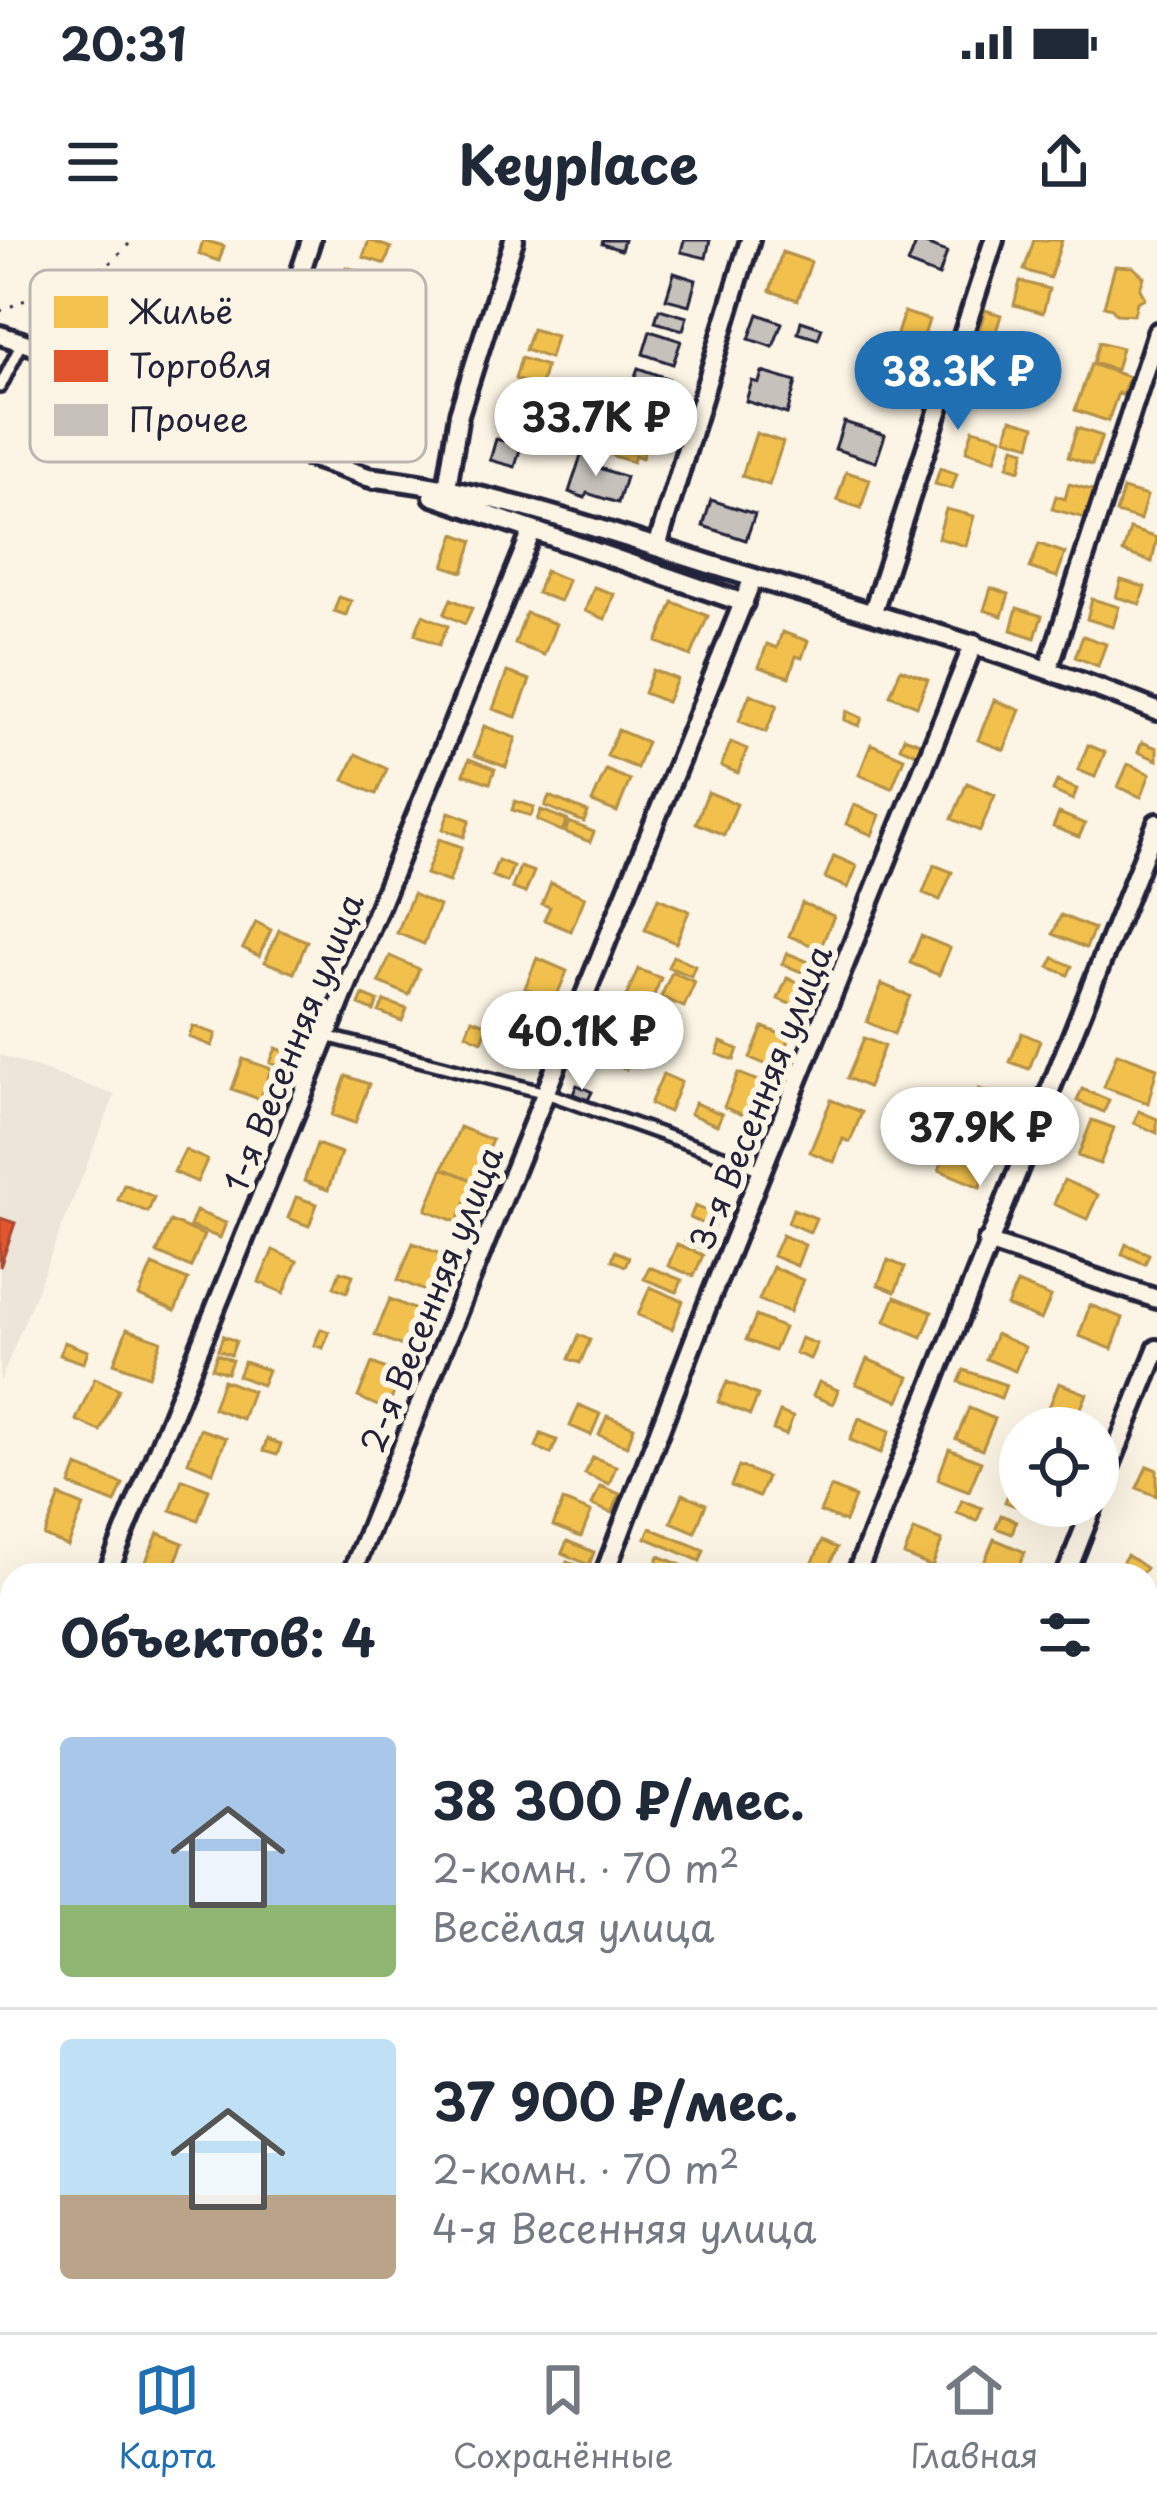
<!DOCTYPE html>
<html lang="ru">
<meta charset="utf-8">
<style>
:root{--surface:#fff;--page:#f2f2f3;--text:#1f2937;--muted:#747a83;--line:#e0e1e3;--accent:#1f6fb2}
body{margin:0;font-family:"Playpen Sans",sans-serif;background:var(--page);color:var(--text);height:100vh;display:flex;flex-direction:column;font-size:45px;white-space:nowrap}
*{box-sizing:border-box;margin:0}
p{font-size:39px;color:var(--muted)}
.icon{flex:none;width:66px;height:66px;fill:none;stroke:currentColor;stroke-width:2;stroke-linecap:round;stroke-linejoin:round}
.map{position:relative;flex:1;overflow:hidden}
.panel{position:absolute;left:0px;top:1323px;width:1158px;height:771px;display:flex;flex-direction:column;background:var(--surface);border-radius:36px 36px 0 0;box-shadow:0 12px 48px #0002}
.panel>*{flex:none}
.controls{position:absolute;left:999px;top:1167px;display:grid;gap:24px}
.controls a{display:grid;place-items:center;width:120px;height:120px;border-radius:50%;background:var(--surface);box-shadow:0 12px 48px #0002;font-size:60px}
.price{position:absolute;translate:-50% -102px;padding:0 27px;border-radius:42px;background:#fff;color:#222;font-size:39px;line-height:78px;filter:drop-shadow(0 3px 6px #0008)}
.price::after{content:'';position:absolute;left:50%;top:72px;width:36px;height:27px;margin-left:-18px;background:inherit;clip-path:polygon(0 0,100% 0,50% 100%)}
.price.selected{background:var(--accent);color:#fff}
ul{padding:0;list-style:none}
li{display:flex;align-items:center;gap:36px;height:300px;padding:0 60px}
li+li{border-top:3px solid var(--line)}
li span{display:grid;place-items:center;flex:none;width:336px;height:240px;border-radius:12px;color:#555}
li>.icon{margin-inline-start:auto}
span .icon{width:144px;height:144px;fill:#fffc;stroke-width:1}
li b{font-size:51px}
h2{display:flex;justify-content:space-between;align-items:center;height:144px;padding:0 60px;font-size:51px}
.status{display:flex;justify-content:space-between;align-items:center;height:84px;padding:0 60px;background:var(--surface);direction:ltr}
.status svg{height:33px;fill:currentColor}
header{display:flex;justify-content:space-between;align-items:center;height:156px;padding:0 60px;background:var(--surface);font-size:54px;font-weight:700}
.tabs{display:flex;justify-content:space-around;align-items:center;height:168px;border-top:3px solid var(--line);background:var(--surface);font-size:33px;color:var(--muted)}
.tabs a{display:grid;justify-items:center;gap:6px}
.tabs .selected{color:var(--accent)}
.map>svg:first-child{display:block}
</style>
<div class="status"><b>20:31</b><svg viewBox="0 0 49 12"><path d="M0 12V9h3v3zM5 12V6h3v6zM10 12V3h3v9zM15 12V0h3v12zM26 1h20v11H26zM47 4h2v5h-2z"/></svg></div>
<header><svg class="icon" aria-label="menu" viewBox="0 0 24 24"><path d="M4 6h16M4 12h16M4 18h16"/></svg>Keyplace<svg class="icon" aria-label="share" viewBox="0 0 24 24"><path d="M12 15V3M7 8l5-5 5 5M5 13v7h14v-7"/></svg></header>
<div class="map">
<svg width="1157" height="2092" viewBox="0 0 1157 2092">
<rect width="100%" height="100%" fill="#fcf5e5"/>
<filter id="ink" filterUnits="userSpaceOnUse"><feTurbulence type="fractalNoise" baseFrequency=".00833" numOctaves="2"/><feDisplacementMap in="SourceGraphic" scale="24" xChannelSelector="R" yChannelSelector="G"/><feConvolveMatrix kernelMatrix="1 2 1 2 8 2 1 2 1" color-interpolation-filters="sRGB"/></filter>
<g filter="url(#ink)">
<!-- built -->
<path fill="#ece5d8" d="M 0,815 L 115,855 L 0,1142 Z"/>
<!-- homes -->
<path fill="#f2c14e" stroke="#b49148" stroke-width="3" d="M 203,0 L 224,6 L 219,21 L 199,14 Z
M 369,0 L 391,8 L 385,24 L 363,17 Z
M 1034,0 L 1062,0 L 1050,38 L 1024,30 Z
M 782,12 L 811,22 L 798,60 L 770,51 Z
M 1115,26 L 1133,27 L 1144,37 L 1140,49 L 1145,58 L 1137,62 L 1134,75 L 1116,74 L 1112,68 L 1104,66 Z
M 346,27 L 373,35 L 364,63 L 337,54 Z
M 1020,41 L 1049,49 L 1043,73 L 1014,65 Z
M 985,70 L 1001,75 L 995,95 L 979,90 Z
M 904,72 L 929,80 L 916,121 L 891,113 Z
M 532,89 L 556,96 L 550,118 L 525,110 Z
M 1099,102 L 1122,108 L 1116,130 L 1093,123 Z
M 994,104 L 1018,112 L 1005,151 L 978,142 Z
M 521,118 L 546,126 L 540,147 L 515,139 Z
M 1091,124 L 1129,137 L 1122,155 L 1118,153 L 1108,181 L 1075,170 Z
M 1011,179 L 1035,186 L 1030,205 L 1006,198 Z
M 622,187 L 649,196 L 642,218 L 635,215 L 633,222 L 613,216 L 616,208 L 611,207 Z
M 1077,188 L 1102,196 L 1092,225 L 1068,217 Z
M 973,189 L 1002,197 L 995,220 L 966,211 Z
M 756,193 L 783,202 L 769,245 L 742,236 Z
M 1014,207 L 1025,210 L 1020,230 L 1008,226 Z
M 940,228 L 957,234 L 952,249 L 935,244 Z
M 846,232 L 870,239 L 861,268 L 837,260 Z
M 1069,244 L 1096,251 L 1088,279 L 1052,269 L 1056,256 L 1065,259 Z
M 1123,249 L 1147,256 L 1140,280 L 1116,273 Z
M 946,269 L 974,276 L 966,306 L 938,298 Z
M 1130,289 L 1157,298 L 1152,322 L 1123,312 Z
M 455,294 L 473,301 L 463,332 L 444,326 Z
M 1039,304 L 1065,313 L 1057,337 L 1030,328 Z
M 545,331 L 568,340 L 560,361 L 537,353 Z
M 1121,340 L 1145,347 L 1140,364 L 1116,357 Z
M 594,347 L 614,354 L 605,379 L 585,371 Z
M 991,348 L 1009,354 L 1002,376 L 984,370 Z
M 339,357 L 351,361 L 346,375 L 334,371 Z
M 451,359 L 472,368 L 465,384 L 444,374 Z
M 1092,359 L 1119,367 L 1113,387 L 1087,379 Z
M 673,362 L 708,376 L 691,416 L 657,402 Z
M 1017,368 L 1042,376 L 1035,398 L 1011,390 Z
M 526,373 L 556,384 L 544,415 L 515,404 Z
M 423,375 L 448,386 L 439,405 L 415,394 Z
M 782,392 L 808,401 L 802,418 L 796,416 L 789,437 L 759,427 L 767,404 L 777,408 Z
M 1083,396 L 1106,404 L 1098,426 L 1075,417 Z
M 901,429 L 928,439 L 917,466 L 890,455 Z
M 653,430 L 677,439 L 667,462 L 644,453 Z
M 507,432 L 530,440 L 516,477 L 493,469 Z
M 750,454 L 777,465 L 766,492 L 739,481 Z
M 994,460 L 1020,470 L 1004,510 L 978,500 Z
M 847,471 L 862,478 L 859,486 L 844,480 Z
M 484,486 L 516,498 L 506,527 L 474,515 Z
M 618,490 L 647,502 L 637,528 L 607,516 Z
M 904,497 L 925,505 L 921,516 L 900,507 Z
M 731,502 L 747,509 L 738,533 L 721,526 Z
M 1142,502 L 1157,508 L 1157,520 L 1138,512 Z
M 871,504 L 904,518 L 892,548 L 859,535 Z
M 1088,505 L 1105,512 L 1095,537 L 1078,530 Z
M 356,514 L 387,529 L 376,554 L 344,540 Z
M 469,519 L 495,529 L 490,543 L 464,534 Z
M 1128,524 L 1150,534 L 1141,557 L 1118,547 Z
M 606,530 L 630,540 L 617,572 L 592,562 Z
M 1057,541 L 1077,549 L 1073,560 L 1053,551 Z
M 967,543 L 995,555 L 980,591 L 952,579 Z
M 708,552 L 737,564 L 724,595 L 696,583 Z
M 549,556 L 588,572 L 584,582 L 545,566 Z
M 515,561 L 534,567 L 531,576 L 512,570 Z
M 854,565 L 880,575 L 872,595 L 846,584 Z
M 541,570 L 567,580 L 562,591 L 537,580 Z
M 449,572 L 470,580 L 464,597 L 443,589 Z
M 1059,573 L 1085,584 L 1079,597 L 1053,587 Z
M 569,582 L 594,592 L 590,602 L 565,592 Z
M 439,599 L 462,607 L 449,642 L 426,634 Z
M 834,616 L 857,626 L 848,648 L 825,638 Z
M 498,620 L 513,626 L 507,642 L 492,636 Z
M 934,625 L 952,632 L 940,660 L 923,653 Z
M 520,627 L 534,632 L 525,653 L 512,648 Z
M 551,643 L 585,657 L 571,691 L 544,680 L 550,667 L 542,664 Z
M 413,654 L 439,666 L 424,704 L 397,693 Z
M 658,658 L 689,671 L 676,703 L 645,690 Z
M 802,663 L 834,676 L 820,709 L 789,696 Z
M 1061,675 L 1094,689 L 1086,708 L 1053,694 Z
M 256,682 L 271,690 L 259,716 L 243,708 Z
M 279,690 L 307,701 L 294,733 L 265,722 Z
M 921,696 L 950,708 L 939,735 L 910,723 Z
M 787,713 L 814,724 L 809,735 L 782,724 Z
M 390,716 L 419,729 L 409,755 L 379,742 Z
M 673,716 L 695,726 L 691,736 L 668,727 Z
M 537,718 L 567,731 L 555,760 L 525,748 Z
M 1054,718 L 1072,726 L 1068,735 L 1049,727 Z
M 638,729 L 661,738 L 647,772 L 624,762 Z
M 672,732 L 695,742 L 684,767 L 661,757 Z
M 787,738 L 810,748 L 802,769 L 778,759 Z
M 882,744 L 910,756 L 894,794 L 867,782 Z
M 363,755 L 378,761 L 374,771 L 359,765 Z
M 384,761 L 407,769 L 402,781 L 379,772 Z
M 507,769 L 533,780 L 519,813 L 493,802 Z
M 472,779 L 488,785 L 482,801 L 466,794 Z
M 613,784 L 639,795 L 626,829 L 599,818 Z
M 193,786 L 216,794 L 212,806 L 189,797 Z
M 763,787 L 790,798 L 777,829 L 750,818 Z
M 1022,793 L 1040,801 L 1029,829 L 1010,822 Z
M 864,798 L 884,806 L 868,847 L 847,838 Z
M 721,802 L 738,809 L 734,820 L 717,814 Z
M 276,808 L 294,815 L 287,830 L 270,823 Z
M 1117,813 L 1157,828 L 1148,863 L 1104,847 Z
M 243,819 L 271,829 L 259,859 L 232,849 Z
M 738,833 L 771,846 L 757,881 L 724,867 Z
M 663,834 L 681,842 L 669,872 L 650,864 Z
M 346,836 L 369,844 L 355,883 L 332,875 Z
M 979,849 L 1013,863 L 1003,890 L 968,876 Z
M 1082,849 L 1109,860 L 1104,872 L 1077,861 Z
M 831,860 L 862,872 L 850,902 L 843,899 L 834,922 L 810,912 Z
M 695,863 L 722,874 L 717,885 L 690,874 Z
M 1139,871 L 1157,879 L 1157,893 L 1134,883 Z
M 1092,880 L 1114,888 L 1100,924 L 1078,916 Z
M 920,885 L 931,889 L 917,923 L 906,918 Z
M 973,885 L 1016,903 L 1013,911 L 970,893 Z
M 460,887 L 492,900 L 475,941 L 443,928 Z
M 952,897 L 993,914 L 980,947 L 939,930 Z
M 317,904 L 341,913 L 328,950 L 304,941 Z
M 185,910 L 207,920 L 197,942 L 174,932 Z
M 443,928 L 475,941 L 457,982 L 426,970 Z
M 1064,940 L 1098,955 L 1087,979 L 1054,964 Z
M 124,944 L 154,957 L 148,972 L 118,960 Z
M 296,957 L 317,964 L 309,986 L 288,978 Z
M 695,966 L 718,976 L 713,988 L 690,978 Z
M 793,969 L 816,978 L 810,992 L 788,983 Z
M 196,971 L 226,983 L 220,998 L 190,986 Z
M 170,981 L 204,995 L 191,1027 L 157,1013 Z
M 690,990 L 708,998 L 704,1009 L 685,1001 Z
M 782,995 L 805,1005 L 797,1026 L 773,1016 Z
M 413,1003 L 445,1016 L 430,1053 L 398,1040 Z
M 677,1004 L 703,1015 L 694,1036 L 668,1026 Z
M 1126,1004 L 1149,1014 L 1145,1024 L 1122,1014 Z
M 273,1010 L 297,1021 L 284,1053 L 259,1042 Z
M 615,1011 L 629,1017 L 625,1026 L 612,1020 Z
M 888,1020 L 905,1027 L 895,1052 L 878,1045 Z
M 152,1025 L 188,1040 L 175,1071 L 139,1056 Z
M 649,1027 L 682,1040 L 677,1052 L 644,1039 Z
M 773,1027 L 803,1040 L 790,1072 L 759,1060 Z
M 340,1031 L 353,1035 L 347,1052 L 334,1047 Z
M 1017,1043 L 1051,1057 L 1041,1080 L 1007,1066 Z
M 650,1047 L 683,1061 L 672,1089 L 638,1075 Z
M 895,1057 L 932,1072 L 922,1097 L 885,1081 Z
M 390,1059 L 421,1072 L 407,1108 L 375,1095 Z
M 1090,1065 L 1123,1078 L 1112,1109 L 1079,1096 Z
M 756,1076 L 784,1088 L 774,1111 L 746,1100 Z
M 127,1089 L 161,1101 L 149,1136 L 114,1123 Z
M 321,1089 L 329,1092 L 323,1108 L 314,1105 Z
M 996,1094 L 1025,1107 L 1015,1131 L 986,1119 Z
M 579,1095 L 590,1100 L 580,1123 L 569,1119 Z
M 223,1096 L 236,1101 L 231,1115 L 218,1110 Z
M 801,1098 L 817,1104 L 810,1119 L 795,1113 Z
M 64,1102 L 88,1111 L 84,1123 L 60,1115 Z
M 217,1114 L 232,1120 L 227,1133 L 212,1128 Z
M 867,1119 L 909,1137 L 899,1161 L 856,1144 Z
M 244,1122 L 268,1130 L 262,1145 L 238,1136 Z
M 372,1123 L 401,1135 L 387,1170 L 358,1157 Z
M 964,1130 L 1006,1145 L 1001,1158 L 959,1142 Z
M 95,1138 L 119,1149 L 100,1191 L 76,1180 Z
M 223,1140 L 252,1151 L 242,1179 L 213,1168 Z
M 727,1142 L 758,1155 L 750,1175 L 718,1162 Z
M 819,1142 L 838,1150 L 833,1164 L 813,1156 Z
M 1059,1143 L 1087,1154 L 1074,1184 L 1047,1172 Z
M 579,1165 L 600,1174 L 591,1195 L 570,1186 Z
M 969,1168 L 995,1179 L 982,1210 L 956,1199 Z
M 780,1172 L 793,1177 L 786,1195 L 773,1190 Z
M 607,1176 L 634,1187 L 627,1206 L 599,1195 Z
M 859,1178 L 890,1191 L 881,1213 L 850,1200 Z
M 200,1189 L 226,1198 L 213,1232 L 188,1222 Z
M 541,1194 L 557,1200 L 551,1214 L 536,1207 Z
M 267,1199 L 281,1204 L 277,1215 L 263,1211 Z
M 949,1209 L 981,1222 L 969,1251 L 938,1239 Z
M 593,1217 L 616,1226 L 609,1244 L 585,1234 Z
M 77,1226 L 123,1244 L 115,1263 L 70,1245 Z
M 739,1226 L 767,1237 L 759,1257 L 731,1246 Z
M 1147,1226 L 1157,1230 L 1157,1256 L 1137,1248 Z
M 1015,1237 L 1020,1239 L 1020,1266 L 1042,1266 L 1038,1275 L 1005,1262 Z
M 182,1239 L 209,1249 L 198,1280 L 171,1270 Z
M 600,1246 L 620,1254 L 612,1273 L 592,1265 Z
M 831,1247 L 855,1257 L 845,1282 L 820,1272 Z
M 683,1254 L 706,1264 L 695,1292 L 671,1282 Z
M 60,1256 L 84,1266 L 68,1306 L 44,1296 Z
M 962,1260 L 982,1268 L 977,1281 L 957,1273 Z
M 563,1261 L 591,1272 L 581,1297 L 553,1286 Z
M 1001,1275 L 1016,1281 L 1012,1294 L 996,1288 Z
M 650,1288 L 704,1310 L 700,1321 L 646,1298 Z
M 914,1290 L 942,1301 L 932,1327 L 904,1315 Z
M 158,1293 L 183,1303 L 170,1335 L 144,1326 Z
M 994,1299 L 1025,1312 L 1015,1335 L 983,1325 Z
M 567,1301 L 594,1312 L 589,1325 L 562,1313 Z
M 822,1301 L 837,1308 L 826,1333 L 811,1327 Z
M 1127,1315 L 1146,1328 L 1141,1335 L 1116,1332 Z
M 659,1316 L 691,1329 L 689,1335 L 651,1335 Z
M 567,1321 L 588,1330 L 586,1335 L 562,1335 Z
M 1152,1611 L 1157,1614 L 1157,1645 L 1146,1637 L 1146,1619 Z
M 0,1694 L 12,1698 L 12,1734 L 0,1729 Z
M 12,2026 L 12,2069 L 0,2064 Z
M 83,2082 L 108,2082 L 104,2092 L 80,2088 Z
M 601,2082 L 605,2082 L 625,2090 L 597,2092 Z
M 698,2082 L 722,2082 L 726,2084 L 723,2092 L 708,2092 L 696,2088 Z
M 1021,2082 L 1054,2082 L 1050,2092 L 1017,2092 Z"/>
<!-- shops -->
<path fill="#e4572e" stroke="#aa4732" stroke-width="3" d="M 0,978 L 15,983 L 0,1027 Z"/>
<!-- building -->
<path fill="#c6c1bb" stroke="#22223b" stroke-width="3" d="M 603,0 L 624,0 L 621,10 L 602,4 Z
M 684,0 L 710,0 L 706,18 L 681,12 Z
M 917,1 L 947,12 L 939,36 L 908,24 Z
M 674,33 L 696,40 L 689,65 L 666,59 Z
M 659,69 L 687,77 L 683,90 L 655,82 Z
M 758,74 L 782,83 L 773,107 L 749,99 Z
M 801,81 L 822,88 L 818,99 L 798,93 Z
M 650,91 L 681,101 L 673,124 L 643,114 Z
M 881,121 L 911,130 L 901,161 L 871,151 Z
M 638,128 L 669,139 L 661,161 L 630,150 Z
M 762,132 L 796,142 L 787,174 L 746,161 L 752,141 L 759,143 Z
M 580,155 L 599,160 L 596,169 L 578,164 Z
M 508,162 L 533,169 L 527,191 L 502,183 Z
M 615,163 L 668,182 L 664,193 L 611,174 Z
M 844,182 L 885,195 L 876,222 L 835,209 Z
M 496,199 L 521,206 L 515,227 L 490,220 Z
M 583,209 L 600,214 L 596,227 L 626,237 L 618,263 L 587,253 L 585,258 L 569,252 Z
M 711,260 L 755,274 L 746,300 L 703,286 Z
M 577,845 L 592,852 L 588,860 L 573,854 Z"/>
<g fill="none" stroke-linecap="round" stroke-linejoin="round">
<defs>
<path id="service" d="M 0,147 L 22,103
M 326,796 L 546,853 L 762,930"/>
<path id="minor" d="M 0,95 L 156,145 L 313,218 L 374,239
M 250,187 L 311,0
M 367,237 C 497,250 624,298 748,336 C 886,378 1023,417 1157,471
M 455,255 L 447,248 L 459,174 L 514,0
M 433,256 L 744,363
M 657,307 L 750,0
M 873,371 L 994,0
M 1049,427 L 1157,92
M 987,1002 L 1157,1059
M 1098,1255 L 1157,1109
M 107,1335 L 532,291
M 351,1335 L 753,338
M 604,1335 L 709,1061 L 974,403
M 856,1335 L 1157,583
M 1066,1335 L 1093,1266
M 0,1515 L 12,1520
M 0,1600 L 12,1569
M 1146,1764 L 1157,1749
M 1146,1856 L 1157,1863
M 46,2092 L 50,2082
M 307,2092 L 311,2082
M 556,2092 L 560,2082
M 752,2092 L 756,2082
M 963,2092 L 968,2082"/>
</defs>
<!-- service casing -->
<use href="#service" stroke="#22223b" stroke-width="18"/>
<!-- minor casing -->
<use href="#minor" stroke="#22223b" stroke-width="26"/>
<!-- path -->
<path stroke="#22223b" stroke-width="3" stroke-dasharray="3 9" stroke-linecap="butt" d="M 0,71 L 109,24 L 133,0"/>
<!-- service -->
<use href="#service" stroke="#fcf5e5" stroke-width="9"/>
<!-- minor -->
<use href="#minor" stroke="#fcf5e5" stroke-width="16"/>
</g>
</g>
<g text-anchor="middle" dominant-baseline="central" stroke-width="12" stroke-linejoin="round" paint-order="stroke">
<!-- street labels -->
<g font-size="33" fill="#22223b" stroke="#fcf5e5">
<text transform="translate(292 802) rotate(-68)">1-я Весенняя улица</text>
<text transform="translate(759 857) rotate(-68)">3-я Весенняя улица</text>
<text transform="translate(430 1059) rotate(-68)">2-я Весенняя улица</text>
</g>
</g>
<!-- legend -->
<rect x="30" y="30" width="396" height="192" rx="18" fill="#fcf5e5" stroke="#bbb6b2" stroke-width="3"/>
<rect x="54" y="56" width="54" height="32" fill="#f2c14e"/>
<rect x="54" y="110" width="54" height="32" fill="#e4572e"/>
<rect x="54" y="164" width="54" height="32" fill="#c6c1bb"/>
<g font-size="33" fill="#22223b">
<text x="129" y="84">Жильё</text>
<text x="129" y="138">Торговля</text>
<text x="129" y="192">Прочее</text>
</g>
</svg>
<div class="controls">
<a><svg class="icon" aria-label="locate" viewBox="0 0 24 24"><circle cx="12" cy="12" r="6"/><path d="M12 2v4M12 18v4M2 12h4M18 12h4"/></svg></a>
</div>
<b class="price selected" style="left:958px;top:193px">38.3K ₽</b>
<b class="price" style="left:596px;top:239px">33.7K ₽</b>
<b class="price" style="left:582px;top:853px">40.1K ₽</b>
<b class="price" style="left:980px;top:949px">37.9K ₽</b>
<section class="panel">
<h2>Объектов: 4<svg class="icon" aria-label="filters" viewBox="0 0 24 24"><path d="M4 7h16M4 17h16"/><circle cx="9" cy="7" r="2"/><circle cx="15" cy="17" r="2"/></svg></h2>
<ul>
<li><span style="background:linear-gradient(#a9c7e8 70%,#8fb573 0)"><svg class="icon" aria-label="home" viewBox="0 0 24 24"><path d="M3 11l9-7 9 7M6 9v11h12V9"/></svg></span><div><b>38 300 ₽/мес.</b><p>2-комн. · 70 m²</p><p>Весёлая улица</p></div></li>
<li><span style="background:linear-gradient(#bfe0f5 65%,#b9a48a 0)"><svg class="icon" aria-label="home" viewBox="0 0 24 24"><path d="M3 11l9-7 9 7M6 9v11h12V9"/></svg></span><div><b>37 900 ₽/мес.</b><p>2-комн. · 70 m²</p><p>4-я Весенняя улица</p></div></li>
</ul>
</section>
</div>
<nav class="tabs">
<a class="selected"><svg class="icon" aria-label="map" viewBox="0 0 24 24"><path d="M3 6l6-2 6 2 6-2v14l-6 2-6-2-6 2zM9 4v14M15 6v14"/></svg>Карта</a>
<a><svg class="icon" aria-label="saved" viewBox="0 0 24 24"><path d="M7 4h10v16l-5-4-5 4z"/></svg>Сохранённые</a>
<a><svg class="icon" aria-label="home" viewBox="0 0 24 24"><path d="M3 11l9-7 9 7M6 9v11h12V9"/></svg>Главная</a>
</nav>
